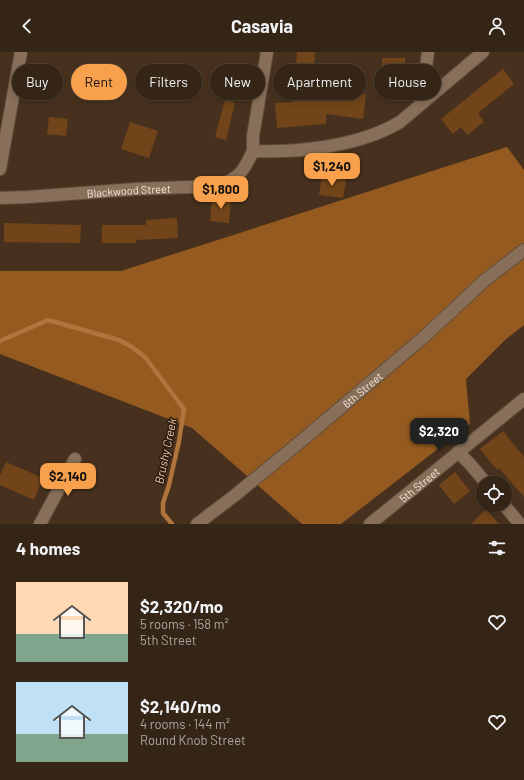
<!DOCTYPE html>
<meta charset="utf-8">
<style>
:root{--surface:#352516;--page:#3d2d1f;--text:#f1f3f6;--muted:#aaa5a1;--line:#4f4235;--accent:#f8a04b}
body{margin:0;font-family:Barlow,sans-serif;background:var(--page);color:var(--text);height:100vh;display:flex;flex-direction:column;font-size:15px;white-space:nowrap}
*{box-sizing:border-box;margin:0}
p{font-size:13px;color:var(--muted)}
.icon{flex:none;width:22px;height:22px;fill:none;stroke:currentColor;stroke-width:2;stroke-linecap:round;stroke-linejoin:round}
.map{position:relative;height:472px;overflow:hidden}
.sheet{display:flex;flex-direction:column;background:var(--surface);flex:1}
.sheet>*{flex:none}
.banner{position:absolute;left:12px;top:12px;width:500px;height:36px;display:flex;gap:8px}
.controls{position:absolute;left:476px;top:424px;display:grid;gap:8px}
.controls a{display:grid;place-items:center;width:36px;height:36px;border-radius:50%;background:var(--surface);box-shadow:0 2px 6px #0003,0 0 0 1px var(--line);font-size:20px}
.price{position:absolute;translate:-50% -34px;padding:0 9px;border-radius:8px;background:var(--accent);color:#111;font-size:13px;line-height:26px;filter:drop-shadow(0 1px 2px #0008)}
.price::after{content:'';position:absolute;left:50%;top:24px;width:12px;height:9px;margin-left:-6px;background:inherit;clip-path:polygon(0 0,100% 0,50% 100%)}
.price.selected{background:#222;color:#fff}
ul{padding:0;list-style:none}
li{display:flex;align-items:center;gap:12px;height:100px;padding:0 16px}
li span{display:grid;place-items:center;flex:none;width:112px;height:80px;border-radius:0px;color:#555}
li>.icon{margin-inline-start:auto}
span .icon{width:48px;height:48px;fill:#fffc;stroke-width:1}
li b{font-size:17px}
h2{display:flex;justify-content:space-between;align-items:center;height:48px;padding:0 16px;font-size:17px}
.pill{padding:0 14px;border-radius:18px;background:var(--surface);box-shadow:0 2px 6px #0003,0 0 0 1px var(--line);font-size:14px;line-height:36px}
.pill.selected{background:var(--accent);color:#111}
header{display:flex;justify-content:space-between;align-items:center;height:52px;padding:0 16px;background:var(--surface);font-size:18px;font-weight:700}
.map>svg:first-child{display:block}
</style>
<header><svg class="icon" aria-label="back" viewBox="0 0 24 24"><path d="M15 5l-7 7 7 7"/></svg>Casavia<svg class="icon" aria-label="person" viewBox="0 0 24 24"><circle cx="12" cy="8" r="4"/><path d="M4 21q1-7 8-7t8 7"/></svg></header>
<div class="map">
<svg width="524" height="472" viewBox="0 0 524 472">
<rect width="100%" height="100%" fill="#47311e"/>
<!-- forest -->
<path fill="#945a1f" d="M 507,95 L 524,118 L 524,273 L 506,287 L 466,327 L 470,372 L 341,472 L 302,472 L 192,376 L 0,302 L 0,219 L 121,219 Z"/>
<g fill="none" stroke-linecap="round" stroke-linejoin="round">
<!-- stream -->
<path stroke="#b0743c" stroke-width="4.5" d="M 0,289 L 48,268 L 119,288 L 132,295 L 145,305 L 184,357 L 179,389 L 169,433 L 163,451 L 163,461 L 172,472"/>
</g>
<!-- building -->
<path fill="#714519" d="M 297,0 L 315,0 L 312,48 L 344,46 L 345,39 L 366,42 L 363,67 L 326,62 L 326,72 L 277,76 L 275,51 L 294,50 Z
M 382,6 L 405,6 L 405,24 L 382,24 Z
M 503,17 L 514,32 L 478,61 L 484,70 L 467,83 L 461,75 L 453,82 L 441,67 L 482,34 Z
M 225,48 L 235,51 L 226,88 L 215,85 Z
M 49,65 L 68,67 L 66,84 L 47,82 Z
M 130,70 L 158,79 L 149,106 L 121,97 Z
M 322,124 L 346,128 L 343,146 L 319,143 Z
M 212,145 L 231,146 L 229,171 L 210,169 Z
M 177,166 L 178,186 L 136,188 L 136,191 L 102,191 L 102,173 L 146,173 L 146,168 Z
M 4,171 L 81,173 L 80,191 L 4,190 Z
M 503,379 L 524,405 L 524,445 L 499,416 L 497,418 L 480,397 Z
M 6,410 L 43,426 L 34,448 L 0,433 L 0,423 Z
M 455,420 L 470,439 L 454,452 L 439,433 Z
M 486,457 L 499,472 L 471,472 Z"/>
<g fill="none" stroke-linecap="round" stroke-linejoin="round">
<defs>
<g id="street">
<path d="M 421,52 L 428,0"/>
<path d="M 253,99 L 253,84 L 267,0"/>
<path d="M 0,117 L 21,0"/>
<path id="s1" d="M 0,146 L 28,145 L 136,137 L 217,134 C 240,126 243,120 253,99 C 299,101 360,94 400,70 L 483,0"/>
<path d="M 458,400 L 470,412 L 486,431"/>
<path d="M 504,453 L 520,472"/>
<path d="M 40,472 L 75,407"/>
<path id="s2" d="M 197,472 L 234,444 L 300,390 L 425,284 L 485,228 L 524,198"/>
<path id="s3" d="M 370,472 L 524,347"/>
</g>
</defs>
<!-- street casing -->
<use href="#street" stroke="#614e3d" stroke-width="14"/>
<!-- street -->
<use href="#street" stroke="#886f59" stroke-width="12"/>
</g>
<g text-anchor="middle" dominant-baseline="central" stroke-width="3" stroke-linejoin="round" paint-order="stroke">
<!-- street labels -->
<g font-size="11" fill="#f4e5d9" stroke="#261c13">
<text stroke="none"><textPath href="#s1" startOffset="129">Blackwood Street</textPath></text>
<text stroke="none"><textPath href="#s2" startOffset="213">6th Street</textPath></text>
<text stroke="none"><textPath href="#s3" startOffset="63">5th Street</textPath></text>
</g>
<!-- water labels -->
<g font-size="12" font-style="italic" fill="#f7c59a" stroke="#261c13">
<text transform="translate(165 399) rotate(-78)">Brushy Creek</text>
</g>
</g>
</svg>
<div class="controls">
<a><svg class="icon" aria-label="locate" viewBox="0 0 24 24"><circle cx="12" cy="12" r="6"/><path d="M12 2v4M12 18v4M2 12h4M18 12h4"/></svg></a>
</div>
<b class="price" style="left:332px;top:135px">$1,240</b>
<b class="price" style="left:221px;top:158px">$1,800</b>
<b class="price selected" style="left:439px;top:400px">$2,320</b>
<b class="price" style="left:68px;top:445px">$2,140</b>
<div class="banner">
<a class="pill">Buy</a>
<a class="pill selected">Rent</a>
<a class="pill">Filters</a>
<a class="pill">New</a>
<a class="pill">Apartment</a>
<a class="pill">House</a>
</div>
</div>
<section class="sheet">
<h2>4 homes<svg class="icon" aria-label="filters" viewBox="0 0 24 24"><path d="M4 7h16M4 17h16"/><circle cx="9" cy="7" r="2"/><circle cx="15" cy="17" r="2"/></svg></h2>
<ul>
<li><span style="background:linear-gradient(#ffd9b3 65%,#7fa58c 0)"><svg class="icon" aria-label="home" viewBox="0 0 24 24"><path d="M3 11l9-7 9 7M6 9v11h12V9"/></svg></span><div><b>$2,320/mo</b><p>5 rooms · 158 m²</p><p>5th Street</p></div><svg class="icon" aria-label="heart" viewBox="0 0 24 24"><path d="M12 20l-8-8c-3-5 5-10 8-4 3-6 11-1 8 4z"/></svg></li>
<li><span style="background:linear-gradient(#bfe0f5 65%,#7fa58c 0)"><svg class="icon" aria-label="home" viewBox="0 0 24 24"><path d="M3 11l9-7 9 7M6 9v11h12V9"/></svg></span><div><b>$2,140/mo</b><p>4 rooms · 144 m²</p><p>Round Knob Street</p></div><svg class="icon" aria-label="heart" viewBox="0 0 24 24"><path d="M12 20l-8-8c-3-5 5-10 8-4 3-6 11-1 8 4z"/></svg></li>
</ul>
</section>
